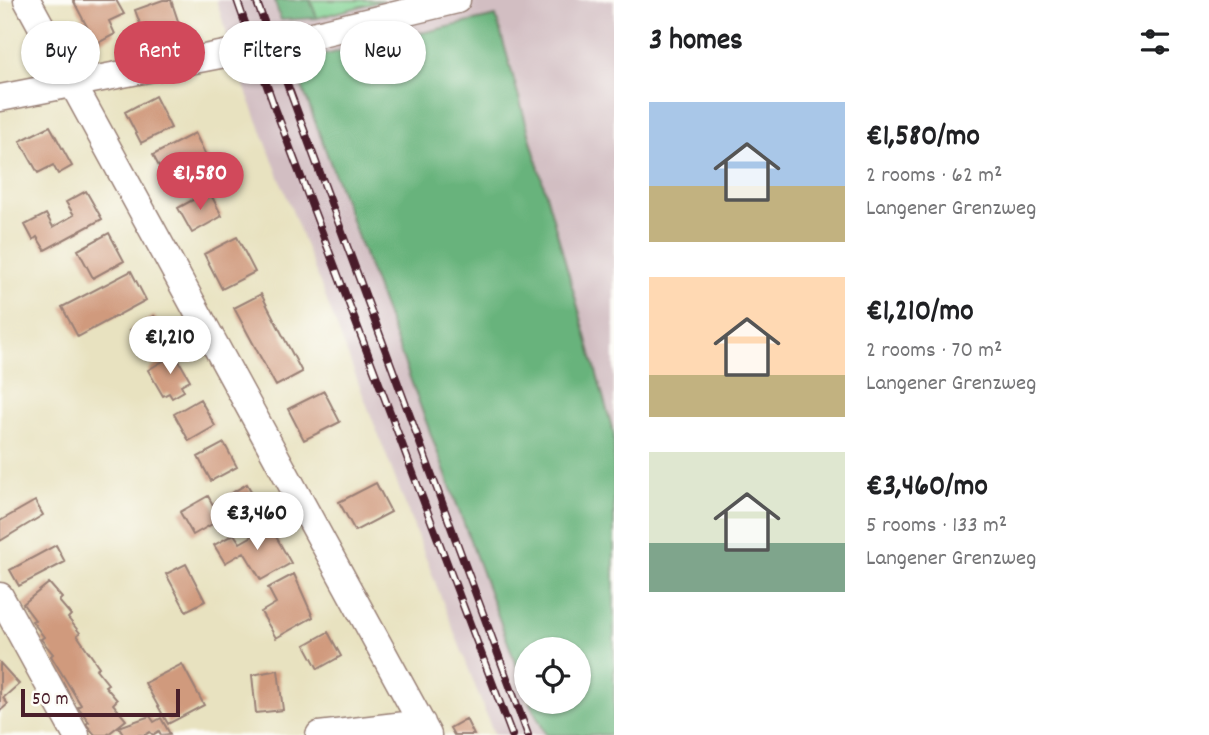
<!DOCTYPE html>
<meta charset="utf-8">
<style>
:root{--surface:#fff;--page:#f6f6f6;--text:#202124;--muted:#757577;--accent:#d1495b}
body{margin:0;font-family:Dekko,sans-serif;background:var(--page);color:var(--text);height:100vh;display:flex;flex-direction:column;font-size:26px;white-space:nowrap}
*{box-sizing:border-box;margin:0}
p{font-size:23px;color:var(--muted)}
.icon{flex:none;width:38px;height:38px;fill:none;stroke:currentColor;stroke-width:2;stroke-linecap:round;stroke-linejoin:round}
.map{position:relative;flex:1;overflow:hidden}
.sheet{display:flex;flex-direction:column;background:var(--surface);width:595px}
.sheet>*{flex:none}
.banner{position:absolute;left:21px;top:21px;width:486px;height:63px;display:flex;gap:14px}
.fabs{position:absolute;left:514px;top:637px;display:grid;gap:14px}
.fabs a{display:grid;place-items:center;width:77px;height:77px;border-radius:50%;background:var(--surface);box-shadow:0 2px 5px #0004;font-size:35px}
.scale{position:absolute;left:21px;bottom:18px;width:159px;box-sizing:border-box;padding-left:7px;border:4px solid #4a1f2b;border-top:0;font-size:19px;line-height:24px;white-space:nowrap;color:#4a1f2b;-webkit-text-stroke:5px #fdfcf7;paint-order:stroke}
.price{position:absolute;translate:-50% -60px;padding:0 16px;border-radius:24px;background:#fff;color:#222;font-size:23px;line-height:46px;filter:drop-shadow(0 2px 4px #0008)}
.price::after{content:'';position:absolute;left:50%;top:42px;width:21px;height:16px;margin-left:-10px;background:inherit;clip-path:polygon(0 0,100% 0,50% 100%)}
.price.current{background:var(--accent);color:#fff}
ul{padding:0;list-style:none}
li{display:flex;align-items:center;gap:21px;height:175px;padding:0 35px}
li span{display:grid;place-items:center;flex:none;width:196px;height:140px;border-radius:0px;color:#555}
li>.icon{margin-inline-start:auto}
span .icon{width:84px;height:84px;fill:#fffc;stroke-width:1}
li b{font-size:30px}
h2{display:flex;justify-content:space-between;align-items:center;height:84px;padding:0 35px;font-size:30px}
.chip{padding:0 24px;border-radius:32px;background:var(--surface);box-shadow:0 2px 5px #0004;font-size:24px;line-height:63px}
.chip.current{background:var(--accent);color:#fff}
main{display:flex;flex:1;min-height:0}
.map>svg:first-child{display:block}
</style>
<main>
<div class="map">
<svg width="614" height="735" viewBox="0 0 614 735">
<rect width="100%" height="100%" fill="#fdfcf7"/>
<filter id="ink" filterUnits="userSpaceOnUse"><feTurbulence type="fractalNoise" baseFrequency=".0143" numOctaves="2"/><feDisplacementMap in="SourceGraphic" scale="14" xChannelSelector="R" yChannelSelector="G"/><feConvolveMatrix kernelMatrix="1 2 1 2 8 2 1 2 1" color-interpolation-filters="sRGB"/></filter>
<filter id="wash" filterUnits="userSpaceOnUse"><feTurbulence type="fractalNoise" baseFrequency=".00686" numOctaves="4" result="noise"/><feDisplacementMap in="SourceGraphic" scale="28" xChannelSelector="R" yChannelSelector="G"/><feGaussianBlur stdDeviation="1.57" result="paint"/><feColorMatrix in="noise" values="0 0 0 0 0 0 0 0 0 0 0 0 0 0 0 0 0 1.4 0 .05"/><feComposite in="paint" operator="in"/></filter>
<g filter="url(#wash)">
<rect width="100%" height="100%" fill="#e8e2c0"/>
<!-- industrial -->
<path fill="#d2bec2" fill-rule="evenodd" d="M 216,0 L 614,0 L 614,735 L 494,735 L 241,78 ZM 527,649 L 579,649 L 579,702 L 527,702 Z"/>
<!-- green -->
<path fill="#80d192" stroke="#65785e" stroke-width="2" d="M 310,0 L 384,0 L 317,18 Z"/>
<!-- forest -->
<path fill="#68b37c" stroke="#596954" stroke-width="2" d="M 274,0 L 310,0 L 317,18 L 281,20 Z
M 496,16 L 614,435 L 614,735 L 546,735 L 530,702 L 579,702 L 579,649 L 527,649 L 527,694 L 293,62 Z"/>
<g id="blocks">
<!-- building -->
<path fill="#d09a7d" d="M 73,0 L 116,0 L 124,14 L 109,21 L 115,34 L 96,44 Z
M 163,0 L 171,0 L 179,24 L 145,37 L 135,10 Z
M 155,96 L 171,128 L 141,143 L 125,112 Z
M 50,126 L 72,166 L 58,174 L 53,165 L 38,173 L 20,141 Z
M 195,133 L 210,164 L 169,186 L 153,155 Z
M 86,191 L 102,219 L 45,250 L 37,237 L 33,240 L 25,225 L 46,214 L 53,227 L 74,215 L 66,202 Z
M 209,191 L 222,216 L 192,233 L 178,208 Z
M 109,233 L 124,261 L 93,278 L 78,250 Z
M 237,237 L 255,272 L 222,289 L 204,254 Z
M 131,271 L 146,300 L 78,337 L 62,307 Z
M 261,294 L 302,372 L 276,386 L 234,308 Z
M 154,316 L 169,341 L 162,345 L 164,349 L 151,356 L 148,351 L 144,353 L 130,330 Z
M 175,354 L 190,380 L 181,385 L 184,391 L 172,398 L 169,393 L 163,396 L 148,370 Z
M 324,391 L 340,422 L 304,440 L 288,409 Z
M 200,399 L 215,426 L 189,441 L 174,414 Z
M 224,443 L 237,467 L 211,481 L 198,457 Z
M 376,483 L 391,512 L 355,531 L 339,502 Z
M 247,484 L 262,510 L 231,529 L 215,503 Z
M 208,496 L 221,519 L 193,535 L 180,512 Z
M 35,501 L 43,515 L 0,541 L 0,521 Z
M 270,526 L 291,563 L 261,580 L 244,552 L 225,563 L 214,545 L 234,534 L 240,543 Z
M 56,545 L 65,562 L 19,586 L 10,570 Z
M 186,564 L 205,601 L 186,611 L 166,574 Z
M 294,574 L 313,617 L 276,638 L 261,612 L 276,603 L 268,588 Z
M 49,583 L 62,598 L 59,601 L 71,615 L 68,618 L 80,633 L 77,635 L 99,667 L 96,669 L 108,684 L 105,686 L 117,700 L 113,704 L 126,720 L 107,735 L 95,735 L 86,724 L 89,722 L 78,707 L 81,705 L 51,656 L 53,654 L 41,639 L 44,637 L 32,621 L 35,620 L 23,604 Z
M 328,632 L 341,656 L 318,669 L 305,645 Z
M 0,663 L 19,684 L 3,698 L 8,704 L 0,711 Z
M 182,664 L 204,705 L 168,724 L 145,683 Z
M 278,670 L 283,710 L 256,713 L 252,675 Z
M 150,716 L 154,722 L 161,718 L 170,734 L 161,735 L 159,731 L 153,735 L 150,732 L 145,735 L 124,735 L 119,727 Z
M 466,719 L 474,735 L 454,735 L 450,728 Z"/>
</g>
</g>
<g filter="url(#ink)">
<use href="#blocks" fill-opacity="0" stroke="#998076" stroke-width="2"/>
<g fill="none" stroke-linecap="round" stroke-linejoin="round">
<!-- minor-tunnel -->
<path stroke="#c8bba2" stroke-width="26" stroke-dasharray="26 13" stroke-linecap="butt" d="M 230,53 L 292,40"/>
<defs>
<path id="minor" d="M 27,0 L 428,735
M 292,40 L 457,0
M 0,98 L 230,53
M 0,596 L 76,735
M 319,735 L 422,723"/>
</defs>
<!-- minor casing -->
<use href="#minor" stroke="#998076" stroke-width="29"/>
<!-- minor -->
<use href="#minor" stroke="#fff" stroke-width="26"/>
<defs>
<path id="rail" d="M 237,0 L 273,103 L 512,735
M 256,0 L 528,735"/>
</defs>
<!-- rail casing -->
<use href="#rail" stroke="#4a1f2b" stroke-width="8"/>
<!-- rail -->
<use href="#rail" stroke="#fdfcf7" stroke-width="5" stroke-dasharray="16" stroke-linecap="butt"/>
</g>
</g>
</svg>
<div class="fabs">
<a><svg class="icon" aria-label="locate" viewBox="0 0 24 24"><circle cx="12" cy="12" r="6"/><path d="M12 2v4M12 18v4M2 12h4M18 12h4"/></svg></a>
</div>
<div class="scale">50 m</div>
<b class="price current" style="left:200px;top:212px">€1,580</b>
<b class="price" style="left:170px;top:376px">€1,210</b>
<b class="price" style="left:257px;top:552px">€3,460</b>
<div class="banner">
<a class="chip">Buy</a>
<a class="chip current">Rent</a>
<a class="chip">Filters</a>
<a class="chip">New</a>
</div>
</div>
<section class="sheet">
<h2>3 homes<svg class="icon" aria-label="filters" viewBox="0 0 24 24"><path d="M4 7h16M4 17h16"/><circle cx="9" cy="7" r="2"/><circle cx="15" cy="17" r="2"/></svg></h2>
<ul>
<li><span style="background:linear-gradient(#a9c7e8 60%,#c2b280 0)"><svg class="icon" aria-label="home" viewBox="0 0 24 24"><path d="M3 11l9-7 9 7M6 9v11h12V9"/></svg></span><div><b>€1,580/mo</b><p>2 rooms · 62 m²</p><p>Langener Grenzweg</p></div></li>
<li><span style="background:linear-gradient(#ffd9b3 70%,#c2b280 0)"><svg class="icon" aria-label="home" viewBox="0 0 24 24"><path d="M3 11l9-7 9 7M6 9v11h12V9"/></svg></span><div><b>€1,210/mo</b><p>2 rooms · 70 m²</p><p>Langener Grenzweg</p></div></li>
<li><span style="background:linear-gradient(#dfe7d0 65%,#7fa58c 0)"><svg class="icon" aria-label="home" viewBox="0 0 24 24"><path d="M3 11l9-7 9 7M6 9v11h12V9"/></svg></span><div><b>€3,460/mo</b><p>5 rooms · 133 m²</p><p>Langener Grenzweg</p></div></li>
</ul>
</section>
</main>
